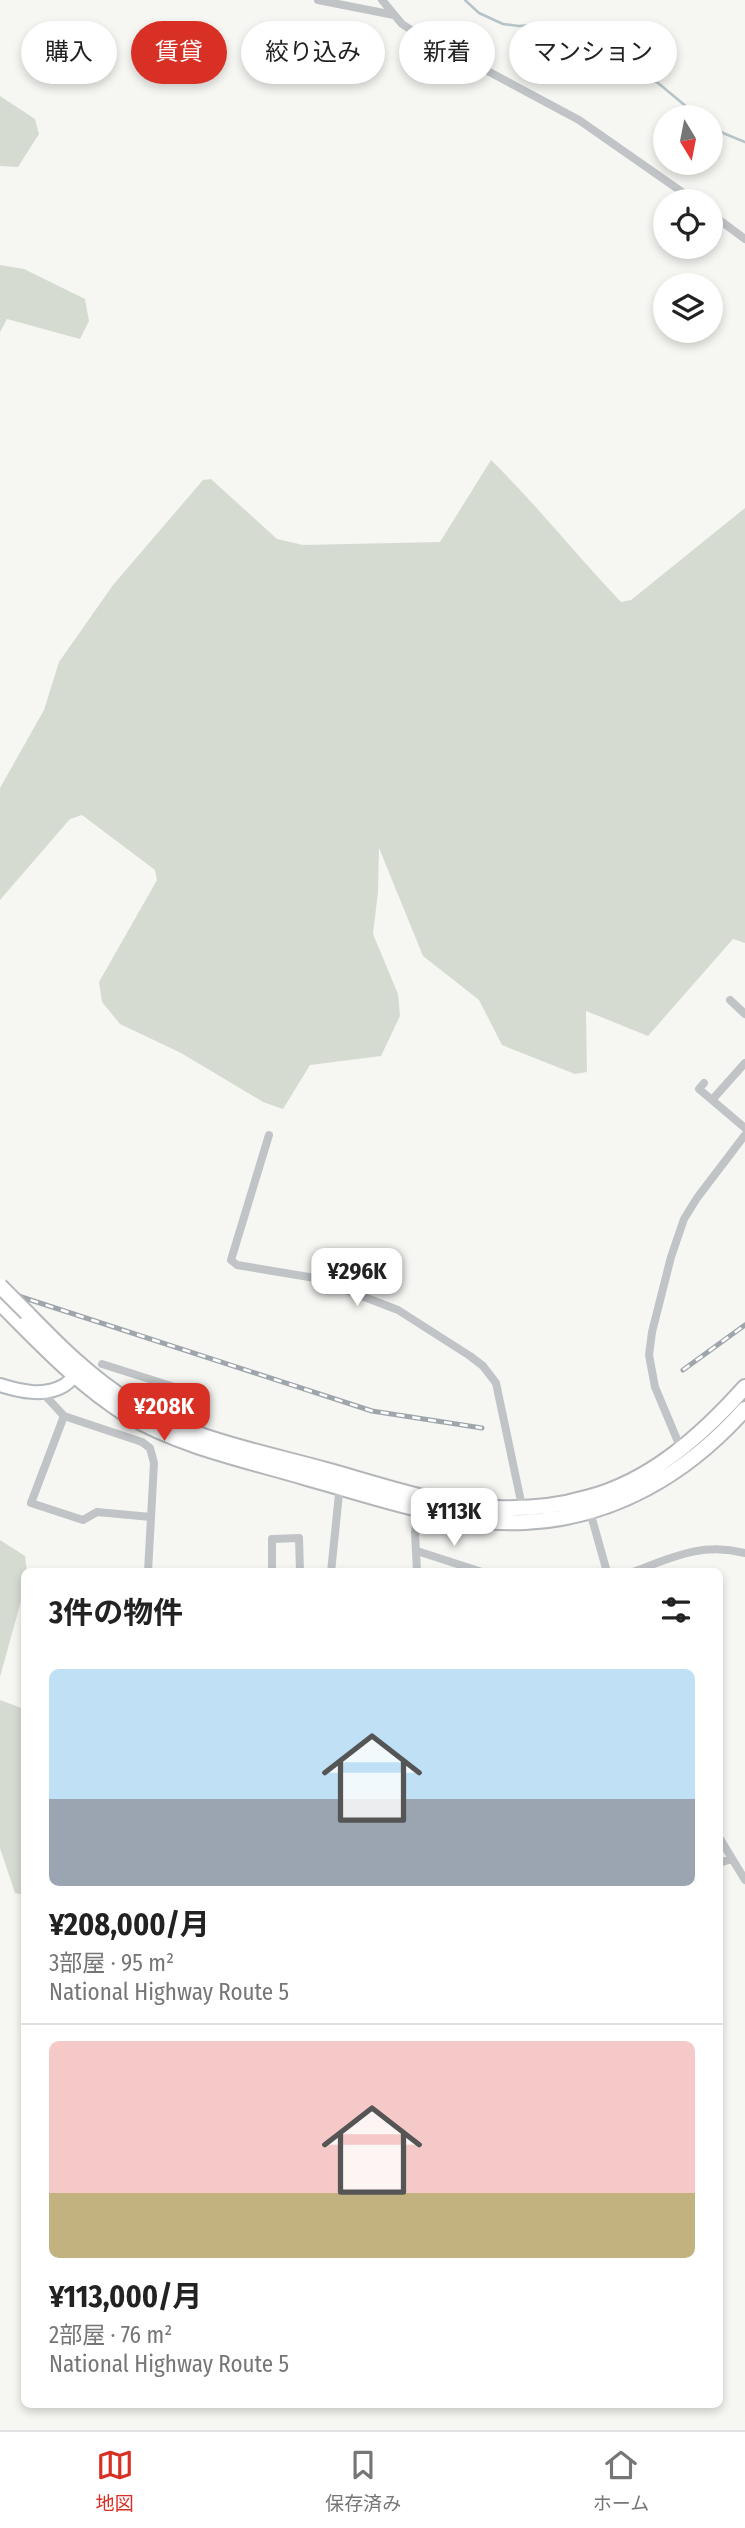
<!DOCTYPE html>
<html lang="ja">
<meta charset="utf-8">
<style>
:root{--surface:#fff;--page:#f2f2f2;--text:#222;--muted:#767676;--line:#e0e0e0;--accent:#d93025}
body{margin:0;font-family:"Fira Sans Condensed","Noto Sans JP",sans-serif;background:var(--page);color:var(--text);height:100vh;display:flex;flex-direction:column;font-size:26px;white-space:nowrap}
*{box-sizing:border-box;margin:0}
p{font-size:23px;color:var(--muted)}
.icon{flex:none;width:38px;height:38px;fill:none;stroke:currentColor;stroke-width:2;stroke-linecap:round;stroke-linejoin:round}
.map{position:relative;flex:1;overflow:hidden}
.sheet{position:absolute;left:21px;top:1568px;width:702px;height:840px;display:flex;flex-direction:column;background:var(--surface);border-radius:10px;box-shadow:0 4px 10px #0003}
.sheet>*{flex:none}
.top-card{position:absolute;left:21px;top:21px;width:704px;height:63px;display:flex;gap:14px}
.needle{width:46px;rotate:170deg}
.fabs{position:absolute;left:653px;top:105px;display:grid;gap:14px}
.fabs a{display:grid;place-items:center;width:70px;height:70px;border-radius:50%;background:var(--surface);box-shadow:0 4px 10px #0003;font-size:35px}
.price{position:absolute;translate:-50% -60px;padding:0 16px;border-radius:14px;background:#fff;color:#222;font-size:23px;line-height:46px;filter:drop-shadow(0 2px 4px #0008)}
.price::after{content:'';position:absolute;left:50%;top:42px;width:21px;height:16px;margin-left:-10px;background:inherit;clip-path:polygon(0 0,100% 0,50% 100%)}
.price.on{background:var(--accent);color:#fff}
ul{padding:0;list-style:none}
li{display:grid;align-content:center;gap:14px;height:371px;padding:0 28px}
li+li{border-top:2px solid var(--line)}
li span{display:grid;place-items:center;height:217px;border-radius:10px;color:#555}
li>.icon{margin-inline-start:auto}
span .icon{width:126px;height:126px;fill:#fffc;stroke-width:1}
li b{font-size:30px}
h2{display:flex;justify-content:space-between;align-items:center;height:84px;padding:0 28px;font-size:30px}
.tag{padding:0 24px;border-radius:32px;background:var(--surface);box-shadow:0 4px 10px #0003;font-size:24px;line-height:63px}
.tag.on{background:var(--accent);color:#fff}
.menu{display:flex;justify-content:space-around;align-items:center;height:98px;border-top:2px solid var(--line);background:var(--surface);font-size:19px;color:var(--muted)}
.menu a{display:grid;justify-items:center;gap:4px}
.menu .on{color:var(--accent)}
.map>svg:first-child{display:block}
</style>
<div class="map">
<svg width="745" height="2430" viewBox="0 0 745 2430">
<rect width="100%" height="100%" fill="#f6f6f3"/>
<!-- green -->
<path fill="#d6dbd2" d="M 0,96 L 35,119 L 39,134 L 18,167 L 0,166 Z
M 0,265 L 24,269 L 85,299 L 89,321 L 80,339 L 7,319 L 0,332 Z
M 491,460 C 537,505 577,556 621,602 L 631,600 L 745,508 L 745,943 L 733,939 L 648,1036 L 586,1011 L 587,1072 L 575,1074 L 502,1045 L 479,1000 L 423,956 L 379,848 L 378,892 L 373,934 L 398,994 L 400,1016 L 381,1056 L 310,1065 L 283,1109 L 263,1102 L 181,1053 L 120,1024 L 102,1002 L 99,982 L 157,880 L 155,870 L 82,815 L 70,819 L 0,900 L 0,788 L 44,710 L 59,662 L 113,585 L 203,480 L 211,479 L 277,539 L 303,545 L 440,542 Z
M 0,1540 L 25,1556 L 27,1571 L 24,1572 L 24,1590 L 0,1677 Z
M 0,1700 L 24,1709 L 24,1895 L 15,1893 L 0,1848 Z"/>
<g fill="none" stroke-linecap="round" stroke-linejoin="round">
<!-- stream -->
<path stroke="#b6c4c7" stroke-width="2.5" d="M 465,0 L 479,13 L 503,24 L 519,26 L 548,24 L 561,27 L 593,50 L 658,83 L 699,117
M 710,125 L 723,133 L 745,142"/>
<defs>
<path id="secondary" d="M 0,1385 C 19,1391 44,1397 63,1386 C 69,1383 75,1375 80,1370"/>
<path id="highway" d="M 0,1303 C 40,1343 79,1385 127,1415 C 182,1447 246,1460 307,1478 C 373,1496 456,1526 525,1522 C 613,1518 687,1474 745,1409
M 27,1313 C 59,1346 91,1378 131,1403 C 189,1439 261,1452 326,1470 C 381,1485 439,1506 497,1508 C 525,1509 559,1506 586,1498 C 650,1482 702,1435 745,1387"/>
</defs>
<!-- secondary casing -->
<use href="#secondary" stroke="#b2b8bc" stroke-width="16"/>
<!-- highway casing -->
<use href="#highway" stroke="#b3b7ba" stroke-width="18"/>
<!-- street -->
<path stroke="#c0c4c7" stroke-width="8" d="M 318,0 L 394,15
M 382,0 L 402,24 L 413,31 L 579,120 L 695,201
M 710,213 L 745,239
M 730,1000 L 745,1014
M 704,1083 L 699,1089 L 745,1128
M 712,1100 L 745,1063
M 269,1135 L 231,1260 L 237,1265 L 315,1278 L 398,1310 L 470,1356 L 483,1366 L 496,1383 L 523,1511
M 102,1364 L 187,1391 L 177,1428
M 41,1391 L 64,1416 L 142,1442 L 150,1448 L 154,1463 L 148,1572
M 64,1416 L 31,1503 L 83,1520 L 97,1512 L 151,1517
M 681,1449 L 655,1387 L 649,1355 L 652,1332 L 671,1257 L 684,1219 L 697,1198 L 745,1135
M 589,1508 L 607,1572
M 417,1551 L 482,1572
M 272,1572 L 272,1539 L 299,1538 L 300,1572
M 331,1572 L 340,1484
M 417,1572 L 415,1532 L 420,1506
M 633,1572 C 673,1557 702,1542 745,1553
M 719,1837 L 745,1880
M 719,1863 L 732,1859"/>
<!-- secondary -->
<use href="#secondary" stroke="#fff" stroke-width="12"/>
<!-- highway -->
<use href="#highway" stroke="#fff" stroke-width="14"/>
<defs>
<path id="rail" d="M 0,1290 L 372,1411 L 482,1428
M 683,1370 L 745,1325"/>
</defs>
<!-- rail casing -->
<use href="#rail" stroke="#9fa6ab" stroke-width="5"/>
<!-- rail -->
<use href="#rail" stroke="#fff" stroke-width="2.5" stroke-dasharray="8" stroke-linecap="butt"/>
<defs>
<path id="highway-bridge" d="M 0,1286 L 27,1313"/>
</defs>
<!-- highway-bridge casing -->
<use href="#highway-bridge" stroke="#b3b7ba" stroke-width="18" stroke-linecap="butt"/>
<!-- highway-bridge -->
<use href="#highway-bridge" stroke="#fff" stroke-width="14"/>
</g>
</svg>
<div class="fabs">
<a><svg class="needle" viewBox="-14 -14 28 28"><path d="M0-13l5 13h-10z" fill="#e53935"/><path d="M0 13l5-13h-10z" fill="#767676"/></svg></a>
<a><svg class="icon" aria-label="locate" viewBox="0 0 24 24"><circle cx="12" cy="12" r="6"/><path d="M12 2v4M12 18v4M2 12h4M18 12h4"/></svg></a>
<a><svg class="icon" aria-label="layers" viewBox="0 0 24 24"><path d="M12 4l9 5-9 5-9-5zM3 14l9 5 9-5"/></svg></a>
</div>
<b class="price" style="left:357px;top:1308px">¥296K</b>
<b class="price on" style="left:164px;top:1443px">¥208K</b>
<b class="price" style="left:454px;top:1548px">¥113K</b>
<div class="top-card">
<a class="tag">購入</a>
<a class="tag on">賃貸</a>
<a class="tag">絞り込み</a>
<a class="tag">新着</a>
<a class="tag">マンション</a>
</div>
<section class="sheet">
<h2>3件の物件<svg class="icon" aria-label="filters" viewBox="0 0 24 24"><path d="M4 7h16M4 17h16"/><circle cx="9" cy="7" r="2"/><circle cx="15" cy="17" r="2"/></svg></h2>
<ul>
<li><span style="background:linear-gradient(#bfe0f5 60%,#9aa5b1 0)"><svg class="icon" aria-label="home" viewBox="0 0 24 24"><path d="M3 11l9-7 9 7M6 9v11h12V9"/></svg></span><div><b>¥208,000/月</b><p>3部屋 · 95 m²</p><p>National Highway Route 5</p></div></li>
<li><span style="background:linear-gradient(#f6c9c9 70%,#c2b280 0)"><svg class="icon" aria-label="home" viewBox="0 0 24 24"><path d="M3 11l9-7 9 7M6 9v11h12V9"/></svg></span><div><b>¥113,000/月</b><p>2部屋 · 76 m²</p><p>National Highway Route 5</p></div></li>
</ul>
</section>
</div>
<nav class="menu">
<a class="on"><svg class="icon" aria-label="map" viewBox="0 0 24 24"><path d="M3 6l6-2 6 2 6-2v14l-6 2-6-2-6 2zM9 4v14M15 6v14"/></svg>地図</a>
<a><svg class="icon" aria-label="saved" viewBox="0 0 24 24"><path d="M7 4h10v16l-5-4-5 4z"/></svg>保存済み</a>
<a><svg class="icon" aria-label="home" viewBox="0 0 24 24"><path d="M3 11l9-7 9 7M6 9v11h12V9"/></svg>ホーム</a>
</nav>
